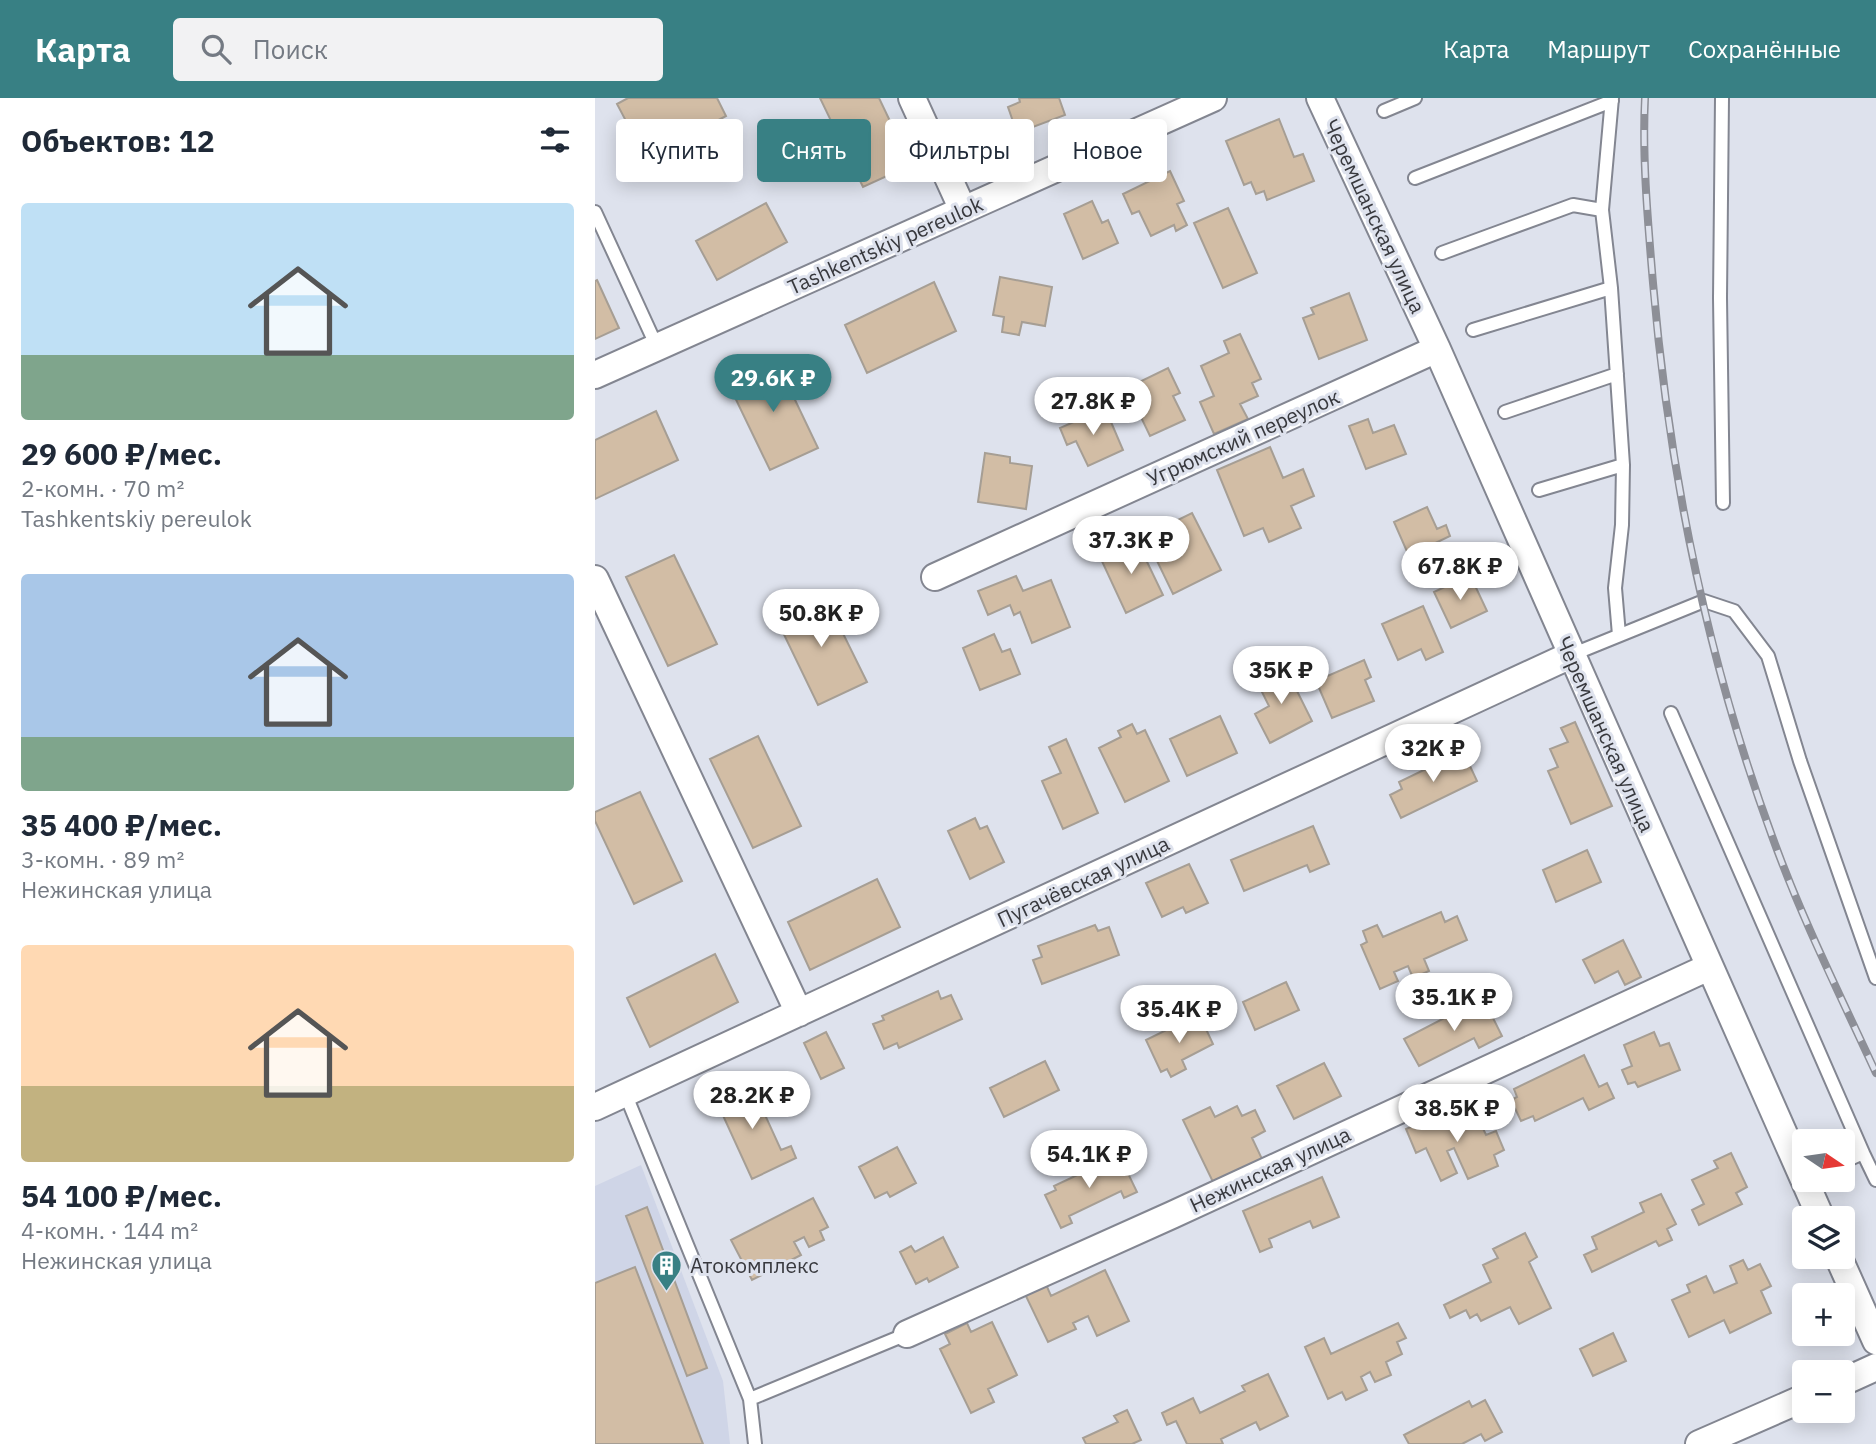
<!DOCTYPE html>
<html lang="ru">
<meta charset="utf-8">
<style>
:root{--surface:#fff;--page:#f2f2f3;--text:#1f2937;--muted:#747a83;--accent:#388084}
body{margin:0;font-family:"IBM Plex Sans",sans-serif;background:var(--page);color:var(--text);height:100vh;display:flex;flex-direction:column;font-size:26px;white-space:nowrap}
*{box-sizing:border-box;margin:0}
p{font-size:23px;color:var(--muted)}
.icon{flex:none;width:38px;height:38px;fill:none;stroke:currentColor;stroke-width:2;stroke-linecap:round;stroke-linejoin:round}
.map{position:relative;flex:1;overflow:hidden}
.drawer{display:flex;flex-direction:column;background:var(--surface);width:595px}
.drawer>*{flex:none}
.banner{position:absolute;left:21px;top:21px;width:665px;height:63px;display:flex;gap:14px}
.needle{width:46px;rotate:103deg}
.tools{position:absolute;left:1197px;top:1031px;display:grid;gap:14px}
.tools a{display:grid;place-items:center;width:63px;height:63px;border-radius:7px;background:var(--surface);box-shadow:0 4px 18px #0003;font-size:35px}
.price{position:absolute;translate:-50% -60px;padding:0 16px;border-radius:24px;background:#fff;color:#222;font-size:23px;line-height:46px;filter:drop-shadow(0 2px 4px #0008)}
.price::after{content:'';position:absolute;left:50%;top:42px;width:21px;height:16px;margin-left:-10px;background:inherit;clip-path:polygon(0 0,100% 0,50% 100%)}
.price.current{background:var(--accent);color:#fff}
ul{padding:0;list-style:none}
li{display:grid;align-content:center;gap:14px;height:371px;padding:0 21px}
li span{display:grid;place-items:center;height:217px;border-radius:7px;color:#555}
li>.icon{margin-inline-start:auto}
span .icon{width:126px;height:126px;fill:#fffc;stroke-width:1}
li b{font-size:30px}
h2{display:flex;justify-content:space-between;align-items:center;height:84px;padding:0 21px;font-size:30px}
.tag{padding:0 24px;border-radius:7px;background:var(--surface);box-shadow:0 4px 18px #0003;font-size:24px;line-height:63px}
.tag.current{background:var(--accent);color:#fff}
header{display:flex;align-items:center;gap:42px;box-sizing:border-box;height:98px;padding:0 35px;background:var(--accent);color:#fff}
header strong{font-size:33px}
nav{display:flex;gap:38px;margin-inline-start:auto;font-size:24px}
.search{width:490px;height:63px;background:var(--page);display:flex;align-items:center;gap:18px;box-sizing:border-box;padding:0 24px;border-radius:7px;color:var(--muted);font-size:26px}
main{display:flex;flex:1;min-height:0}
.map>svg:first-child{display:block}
</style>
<header>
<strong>Карта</strong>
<div class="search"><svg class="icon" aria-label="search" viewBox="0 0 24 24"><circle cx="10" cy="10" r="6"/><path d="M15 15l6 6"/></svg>Поиск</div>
<nav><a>Карта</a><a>Маршрут</a><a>Сохранённые</a></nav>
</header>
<main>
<section class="drawer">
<h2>Объектов: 12<svg class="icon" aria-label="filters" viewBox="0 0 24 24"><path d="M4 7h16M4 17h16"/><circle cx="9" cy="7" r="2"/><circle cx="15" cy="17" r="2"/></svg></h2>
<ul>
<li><span style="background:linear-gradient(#bfe0f5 70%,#7fa58c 0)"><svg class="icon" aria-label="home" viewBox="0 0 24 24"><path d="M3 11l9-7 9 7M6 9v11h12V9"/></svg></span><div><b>29 600 ₽/мес.</b><p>2-комн. · 70 m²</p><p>Tashkentskiy pereulok</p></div></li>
<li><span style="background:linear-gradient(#a9c7e8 75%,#7fa58c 0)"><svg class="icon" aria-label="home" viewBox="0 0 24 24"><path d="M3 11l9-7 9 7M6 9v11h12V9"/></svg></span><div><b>35 400 ₽/мес.</b><p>3-комн. · 89 m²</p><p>Нежинская улица</p></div></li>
<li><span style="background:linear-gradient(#ffd9b3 65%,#c2b280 0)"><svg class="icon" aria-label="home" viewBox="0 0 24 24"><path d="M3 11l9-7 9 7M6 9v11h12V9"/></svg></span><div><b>54 100 ₽/мес.</b><p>4-комн. · 144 m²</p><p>Нежинская улица</p></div></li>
</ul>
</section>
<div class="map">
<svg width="1281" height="1346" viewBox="0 0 1281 1346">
<rect width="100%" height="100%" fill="#dee2ed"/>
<!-- built -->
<path fill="#cfd5e7" d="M 46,1067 L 128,1283 L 135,1346 L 0,1346 L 0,1088 Z"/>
<!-- building -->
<path fill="#d2bda5" stroke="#a69e94" stroke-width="2" d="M 33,0 L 122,0 L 131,18 L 51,61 L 22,6 Z
M 225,0 L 284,0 L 316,67 L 268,89 Z
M 424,0 L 464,0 L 470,17 L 422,35 L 413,9 L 425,4 Z
M 684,21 L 699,59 L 708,56 L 719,83 L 672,102 L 669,93 L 661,96 L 656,84 L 649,87 L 631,43 Z
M 575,73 L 589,103 L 582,106 L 592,127 L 581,133 L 579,127 L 556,138 L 544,113 L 537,116 L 528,96 Z
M 497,103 L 507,125 L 513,122 L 523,145 L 488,161 L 469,116 Z
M 171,105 L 192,144 L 122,182 L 101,143 Z
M 633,110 L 662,175 L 628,190 L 599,125 Z
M 405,179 L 457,189 L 450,228 L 427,224 L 424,237 L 407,234 L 409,219 L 398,217 Z
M 2,182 L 24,230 L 0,241 L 0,183 Z
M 339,184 L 361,233 L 272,275 L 250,227 Z
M 754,195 L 772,242 L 724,261 L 708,220 L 719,216 L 716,210 Z
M 645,236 L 666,281 L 657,285 L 663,298 L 645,306 L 653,321 L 619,336 L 605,304 L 619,298 L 606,268 L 634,255 L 629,243 Z
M 180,260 L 223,350 L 175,372 L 132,283 Z
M 573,270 L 585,295 L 578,298 L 590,322 L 555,338 L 532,290 Z
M 510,310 L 528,352 L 493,368 L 481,343 L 472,347 L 465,330 Z
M 61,313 L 83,362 L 0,401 L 0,342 Z
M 773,321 L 778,335 L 799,327 L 811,356 L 771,371 L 754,328 Z
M 675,349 L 688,380 L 708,371 L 719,398 L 696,408 L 706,430 L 674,444 L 668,430 L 649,438 L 622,372 Z
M 390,355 L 415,359 L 415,365 L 437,368 L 431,411 L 383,404 Z
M 832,409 L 842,431 L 851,427 L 855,438 L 834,448 L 837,456 L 817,465 L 799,424 Z
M 597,415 L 626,472 L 578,496 L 550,438 Z
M 541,441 L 568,497 L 531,515 L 505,459 Z
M 79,457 L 122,546 L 73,568 L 31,479 Z
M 875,477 L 892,513 L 856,530 L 839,494 Z
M 421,478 L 428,493 L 456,482 L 475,529 L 437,545 L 425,514 L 419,517 L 415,507 L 393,517 L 383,493 Z
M 228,495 L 272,584 L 223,607 L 180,518 Z
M 828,508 L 848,554 L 831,562 L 826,551 L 803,562 L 787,526 Z
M 399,536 L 407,554 L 415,551 L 425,576 L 385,592 L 368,550 Z
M 769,562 L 776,579 L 770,582 L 779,603 L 737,620 L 721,583 Z
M 690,569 L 717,623 L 675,645 L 660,616 L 674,608 L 662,584 Z
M 625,618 L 642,655 L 592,678 L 575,641 Z
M 980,624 L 1017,708 L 976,726 L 953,673 L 963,669 L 955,651 L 973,644 L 966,630 Z
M 537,626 L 542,636 L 550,632 L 574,683 L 530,704 L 504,650 L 526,639 L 523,633 Z
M 163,638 L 206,728 L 158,750 L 115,661 Z
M 471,641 L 503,715 L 468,731 L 447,683 L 466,675 L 454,649 Z
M 868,653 L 882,683 L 806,720 L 795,697 L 807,691 L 804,684 Z
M 45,694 L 87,783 L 39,806 L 0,723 L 0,714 Z
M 380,720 L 385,731 L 392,728 L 409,764 L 375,781 L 353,733 Z
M 718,728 L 734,766 L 715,774 L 712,767 L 649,793 L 636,762 Z
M 992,752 L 1006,784 L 961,804 L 948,772 Z
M 594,766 L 613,805 L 591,815 L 588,809 L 567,819 L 551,785 Z
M 282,781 L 305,829 L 215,872 L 193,824 Z
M 846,814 L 850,824 L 862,818 L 872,842 L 829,861 L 834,873 L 818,880 L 813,868 L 799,874 L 803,883 L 785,891 L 766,847 L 772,844 L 768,833 L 782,827 L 788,839 Z
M 500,827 L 503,833 L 514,829 L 524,857 L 447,886 L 438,862 L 447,859 L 443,848 Z
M 1028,842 L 1046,879 L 1030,887 L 1023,873 L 1000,885 L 988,862 Z
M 120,856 L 143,904 L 55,949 L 32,900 Z
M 691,884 L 704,912 L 660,932 L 648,904 Z
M 343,893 L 346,901 L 356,897 L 367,921 L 304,950 L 302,945 L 289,951 L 278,926 L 289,922 L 287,918 Z
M 888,900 L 907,938 L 884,950 L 879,940 L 824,968 L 809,941 Z
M 604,916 L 618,946 L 587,962 L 591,971 L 576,979 L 572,971 L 566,974 L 551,942 Z
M 231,934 L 249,970 L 226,981 L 209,945 Z
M 1059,934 L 1065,948 L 1074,945 L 1085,972 L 1043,989 L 1040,984 L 1033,986 L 1027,972 L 1037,968 L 1029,947 Z
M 989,957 L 1004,989 L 1012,985 L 1019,1000 L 994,1012 L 988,1000 L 940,1023 L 938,1018 L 926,1023 L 916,1002 L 922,999 L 919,991 Z
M 450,963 L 464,992 L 409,1019 L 395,990 Z
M 729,965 L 746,998 L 699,1021 L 682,988 Z
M 155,984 L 186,1052 L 196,1048 L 201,1060 L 157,1081 L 120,1000 Z
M 642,1008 L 647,1018 L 660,1012 L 670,1033 L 657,1040 L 667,1061 L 618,1084 L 588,1022 L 615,1009 L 620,1019 Z
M 880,1013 L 891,1037 L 901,1033 L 909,1052 L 899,1057 L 903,1068 L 873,1081 L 859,1050 L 852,1053 L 862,1075 L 846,1083 L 831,1050 L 821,1055 L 811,1031 L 847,1015 L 852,1025 Z
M 302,1049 L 321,1085 L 295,1099 L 292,1094 L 280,1100 L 264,1069 Z
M 1136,1055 L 1152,1089 L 1141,1095 L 1147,1106 L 1104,1127 L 1097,1112 L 1109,1106 L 1097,1082 L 1123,1070 L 1119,1063 Z
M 514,1062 L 517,1068 L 527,1063 L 542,1094 L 529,1100 L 526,1093 L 474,1118 L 477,1125 L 466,1130 L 450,1097 L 461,1092 L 459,1088 Z
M 727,1079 L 744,1119 L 718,1130 L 715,1123 L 674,1141 L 677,1149 L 665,1154 L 648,1113 Z
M 1066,1096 L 1081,1126 L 1072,1131 L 1077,1142 L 1064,1148 L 1061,1143 L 997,1174 L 989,1157 L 1002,1151 L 997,1139 L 1049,1114 L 1045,1105 Z
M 218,1100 L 233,1129 L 225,1133 L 229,1142 L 214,1149 L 209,1139 L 199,1144 L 206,1157 L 157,1182 L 136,1142 Z
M 52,1109 L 112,1270 L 92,1278 L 31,1118 Z
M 930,1135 L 942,1159 L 934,1164 L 956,1210 L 924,1226 L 915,1209 L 886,1223 L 882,1216 L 875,1220 L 871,1212 L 855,1220 L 849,1207 L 896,1184 L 888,1167 L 903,1160 L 898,1151 Z
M 348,1139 L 363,1169 L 334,1184 L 332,1180 L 321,1186 L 305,1154 L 316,1148 L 320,1154 Z
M 1148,1162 L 1153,1172 L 1165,1166 L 1176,1188 L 1166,1193 L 1176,1215 L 1135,1235 L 1129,1222 L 1094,1239 L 1077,1202 L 1095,1194 L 1092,1187 L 1111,1178 L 1119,1195 L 1142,1185 L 1135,1168 Z
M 40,1169 L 108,1346 L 0,1346 L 0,1185 Z
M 510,1172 L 534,1223 L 502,1238 L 493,1218 L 478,1225 L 481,1231 L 453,1244 L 429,1194 L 450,1184 L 456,1198 Z
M 397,1224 L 422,1277 L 393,1291 L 399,1304 L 376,1315 L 345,1251 L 355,1246 L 350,1236 L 372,1225 L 376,1234 Z
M 803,1225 L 811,1240 L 802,1244 L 807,1256 L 791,1264 L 796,1277 L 780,1284 L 775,1274 L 766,1279 L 772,1292 L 751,1302 L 747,1294 L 733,1301 L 710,1249 L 729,1240 L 736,1256 Z
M 1018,1235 L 1031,1263 L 998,1278 L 985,1251 Z
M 673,1276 L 693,1318 L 665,1332 L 661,1324 L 626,1341 L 628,1346 L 592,1346 L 581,1323 L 572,1327 L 567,1315 L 598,1300 L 605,1315 L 650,1293 L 647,1288 Z
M 890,1302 L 907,1334 L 890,1343 L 886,1336 L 867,1346 L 814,1346 L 809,1337 L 874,1303 L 877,1309 Z
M 532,1312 L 546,1342 L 537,1346 L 491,1346 L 488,1340 L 523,1324 L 519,1318 Z"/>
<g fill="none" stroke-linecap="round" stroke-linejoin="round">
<defs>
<path id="service" d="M 1017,0 L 1007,112 L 1016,190 L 1028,367 L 1027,427 L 1020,490 L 1024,537
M 1127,0 L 1125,200 L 1128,405
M 789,13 L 820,0
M 820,80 L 1017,3
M 0,114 L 62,249
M 847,155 L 978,107 L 1007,112
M 878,232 L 1016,190
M 910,314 L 1022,276
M 944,392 L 1028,367
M 976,557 L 1109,503 L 1139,513 L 1173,558 L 1205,663 L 1281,880
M 1076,615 L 1268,1055
M 30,995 L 155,1301 L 160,1346
M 1248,1064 L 1268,1055 L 1281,1082
M 155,1301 L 312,1236"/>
<path id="minor" d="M 317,0 L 368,112
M 725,0 L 842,251 L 1226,1120
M 0,277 L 618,0
M 340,479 L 842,251
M 0,481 L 204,915
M 0,1009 L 976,557
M 1243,1158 L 1281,1243
M 312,1236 L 577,1117 L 1114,869
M 1248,1284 L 1281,1269
M 1104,1346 L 1209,1300"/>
</defs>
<!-- service casing -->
<use href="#service" stroke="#838691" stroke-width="16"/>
<!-- minor casing -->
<use href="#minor" stroke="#838691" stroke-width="30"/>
<!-- service -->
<use href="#service" stroke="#fff" stroke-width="12"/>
<!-- minor -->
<use href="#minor" stroke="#fff" stroke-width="26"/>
<defs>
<path id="rail" d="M 1050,0 C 1047,60 1053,125 1058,185 C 1074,372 1112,561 1177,738 C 1206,819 1245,897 1281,975"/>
</defs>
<!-- rail casing -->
<use href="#rail" stroke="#8d8f97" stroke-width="8"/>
<!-- rail -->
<use href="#rail" stroke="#dee2ed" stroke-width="5" stroke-dasharray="16" stroke-linecap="butt"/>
</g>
<!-- icons -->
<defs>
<symbol id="building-pin" viewBox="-11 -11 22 30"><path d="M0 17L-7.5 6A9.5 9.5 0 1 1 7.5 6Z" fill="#388084" stroke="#dee2ed"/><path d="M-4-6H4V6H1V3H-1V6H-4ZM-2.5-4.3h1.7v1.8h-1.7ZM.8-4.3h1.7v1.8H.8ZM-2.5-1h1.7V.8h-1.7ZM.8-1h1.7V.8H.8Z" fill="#fff"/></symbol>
</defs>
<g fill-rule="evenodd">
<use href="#building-pin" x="54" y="1150" width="35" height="47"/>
</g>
<g text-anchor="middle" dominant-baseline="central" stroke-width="6" stroke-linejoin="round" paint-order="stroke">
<!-- street labels -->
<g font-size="21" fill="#38393e" stroke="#dee2ed">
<text transform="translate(780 118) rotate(65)">Черемшанская улица</text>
<text transform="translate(290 147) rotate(-24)">Tashkentskiy pereulok</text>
<text transform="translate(648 339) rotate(-24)">Угрюмский переулок</text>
<text transform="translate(1011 636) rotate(66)">Черемшанская улица</text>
<text transform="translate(488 783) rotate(-25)">Пугачёвская улица</text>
<text transform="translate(675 1071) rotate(-25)">Нежинская улица</text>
</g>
<!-- poi labels -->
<g font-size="21" fill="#38393e" stroke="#dee2ed" text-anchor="start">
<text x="95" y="1167">Атокомплекс</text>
</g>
</g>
</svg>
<div class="tools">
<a><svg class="needle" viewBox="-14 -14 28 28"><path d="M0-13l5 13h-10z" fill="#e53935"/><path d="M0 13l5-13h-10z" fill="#747a83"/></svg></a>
<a><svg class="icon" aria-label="layers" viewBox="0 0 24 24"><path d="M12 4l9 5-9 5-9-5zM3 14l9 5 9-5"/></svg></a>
<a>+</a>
<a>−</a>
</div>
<b class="price current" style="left:178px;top:316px">29.6K ₽</b>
<b class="price" style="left:498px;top:339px">27.8K ₽</b>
<b class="price" style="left:536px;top:478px">37.3K ₽</b>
<b class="price" style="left:865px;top:504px">67.8K ₽</b>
<b class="price" style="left:226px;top:551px">50.8K ₽</b>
<b class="price" style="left:686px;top:608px">35K ₽</b>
<b class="price" style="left:838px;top:686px">32K ₽</b>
<b class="price" style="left:859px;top:935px">35.1K ₽</b>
<b class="price" style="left:584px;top:947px">35.4K ₽</b>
<b class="price" style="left:157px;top:1033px">28.2K ₽</b>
<b class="price" style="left:862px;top:1046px">38.5K ₽</b>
<b class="price" style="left:494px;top:1092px">54.1K ₽</b>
<div class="banner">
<a class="tag">Купить</a>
<a class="tag current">Снять</a>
<a class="tag">Фильтры</a>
<a class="tag">Новое</a>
</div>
</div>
</main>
